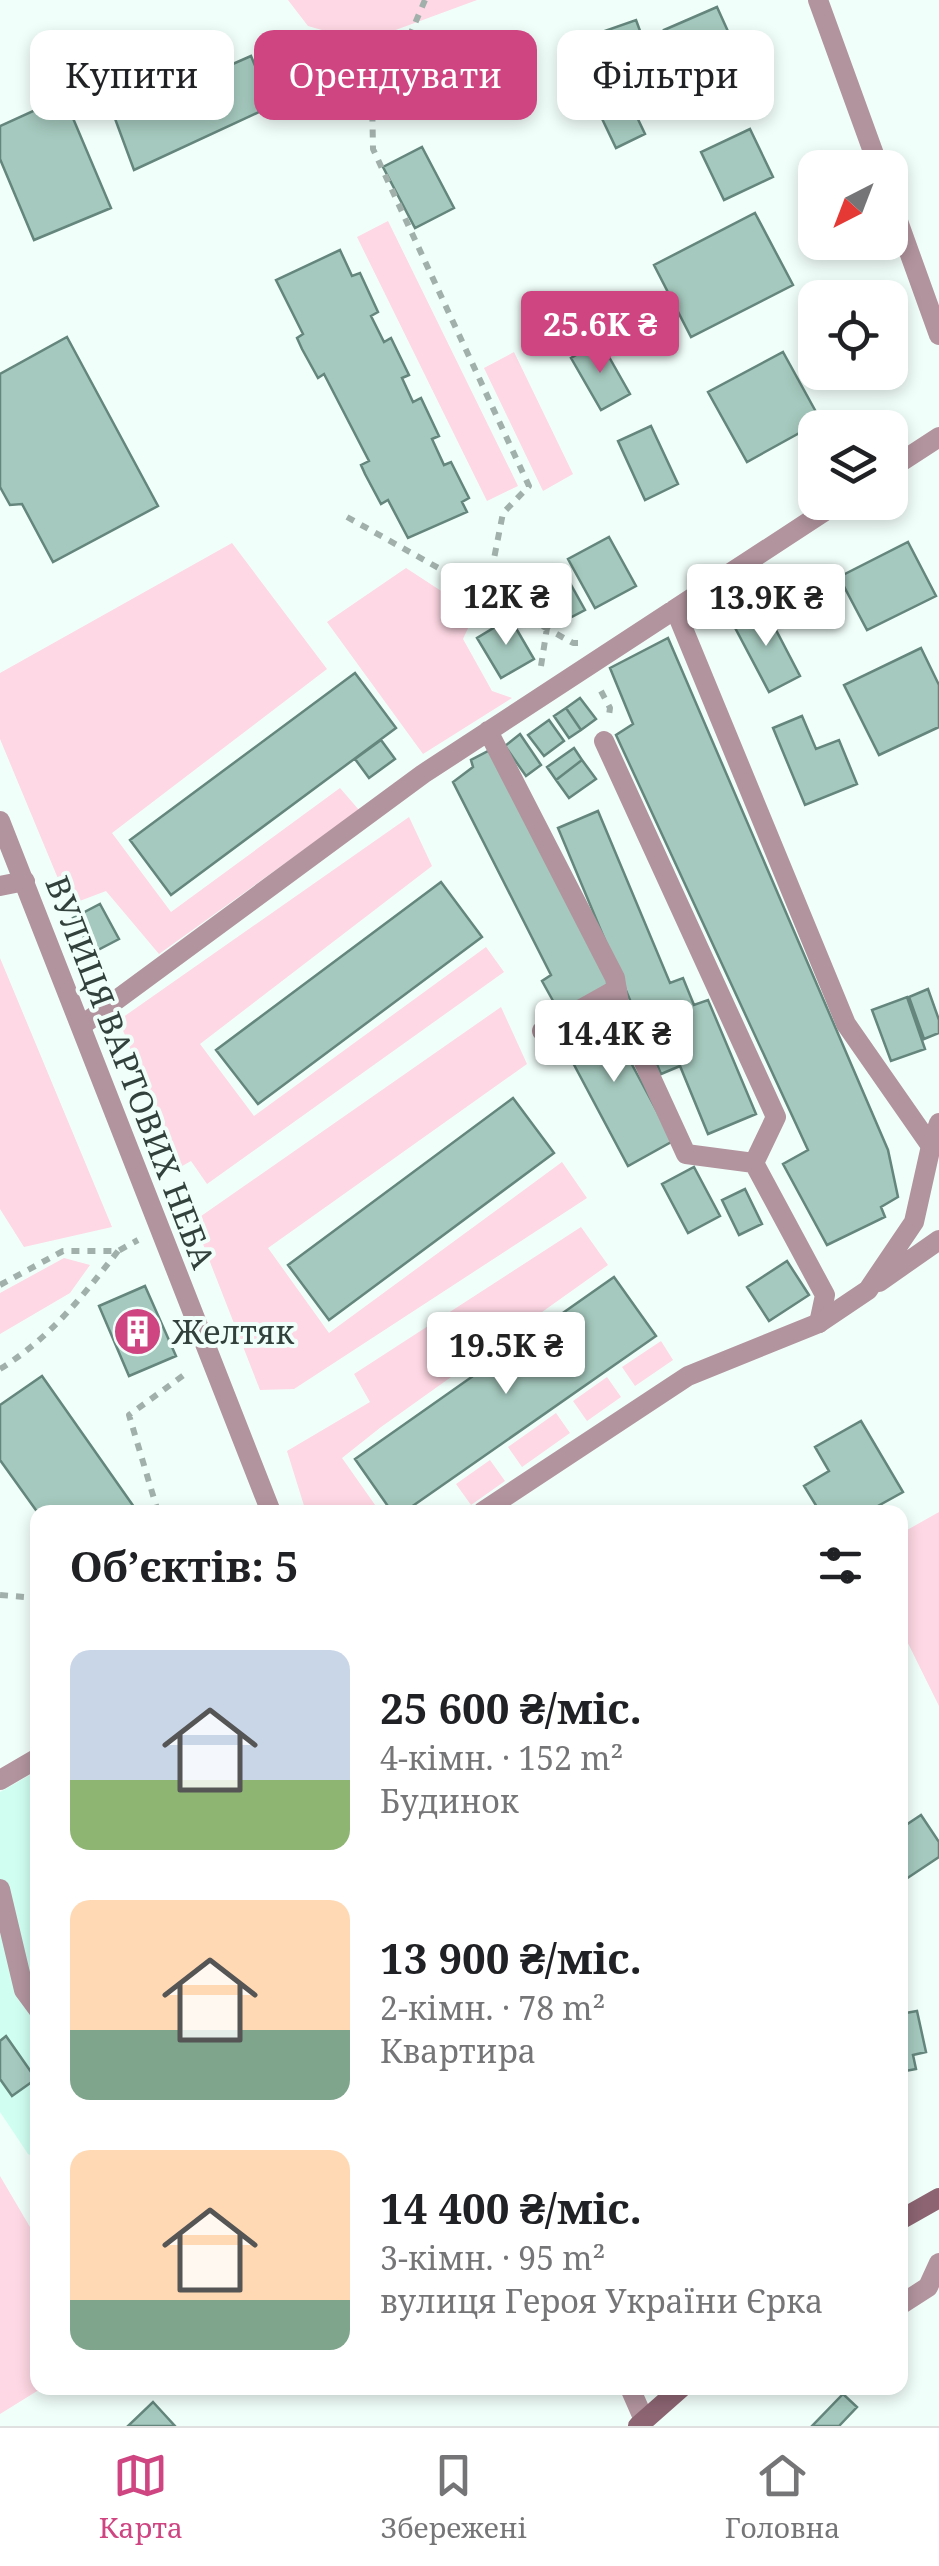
<!DOCTYPE html>
<html lang="uk">
<meta charset="utf-8">
<style>
:root{--surface:#fff;--page:#f2f2f2;--text:#202124;--muted:#757577;--line:#e0e0e0;--accent:#ce4582}
body{margin:0;font-family:"Noto Serif",serif;background:var(--page);color:var(--text);height:100vh;display:flex;flex-direction:column;font-size:38px;white-space:nowrap}
*{box-sizing:border-box;margin:0}
p{font-size:32px;color:var(--muted)}
.icon{flex:none;width:55px;height:55px;fill:none;stroke:currentColor;stroke-width:2;stroke-linecap:round;stroke-linejoin:round}
.map{position:relative;flex:1;overflow:hidden}
.sheet{position:absolute;left:30px;top:1505px;width:878px;height:890px;display:flex;flex-direction:column;background:var(--surface);border-radius:20px;box-shadow:0 5px 15px #0003}
.sheet>*{flex:none}
.top-card{position:absolute;left:30px;top:30px;width:880px;height:90px;display:flex;gap:20px}
.needle{width:65px;rotate:222deg}
.tools{position:absolute;left:798px;top:150px;display:grid;gap:20px}
.tools a{display:grid;place-items:center;width:110px;height:110px;border-radius:20px;background:var(--surface);box-shadow:0 5px 15px #0003;font-size:50px}
.price{position:absolute;translate:-50% -85px;padding:0 22px;border-radius:10px;background:#fff;color:#222;font-size:32px;line-height:65px;filter:drop-shadow(0 2px 5px #0008)}
.price::after{content:'';position:absolute;left:50%;top:60px;width:30px;height:22px;margin-left:-15px;background:inherit;clip-path:polygon(0 0,100% 0,50% 100%)}
.price.active{background:var(--accent);color:#fff}
ul{padding:0;list-style:none}
li{display:flex;align-items:center;gap:30px;height:250px;padding:0 40px}
li span{display:grid;place-items:center;flex:none;width:280px;height:200px;border-radius:20px;color:#555}
li>.icon{margin-inline-start:auto}
span .icon{width:120px;height:120px;fill:#fffc;stroke-width:1}
li b{font-size:42px}
h2{display:flex;justify-content:space-between;align-items:center;height:120px;padding:0 40px;font-size:42px}
.tag{padding:0 35px;border-radius:20px;background:var(--surface);box-shadow:0 5px 15px #0003;font-size:35px;line-height:90px}
.tag.active{background:var(--accent);color:#fff}
.menu{display:flex;justify-content:space-around;align-items:center;height:140px;border-top:2px solid var(--line);background:var(--surface);font-size:28px;color:var(--muted)}
.menu a{display:grid;justify-items:center;gap:5px}
.menu .active{color:var(--accent)}
.map>svg:first-child{display:block}
</style>
<div class="map">
<svg width="939" height="2426" viewBox="0 0 939 2426">
<rect width="100%" height="100%" fill="#f1fffb"/>
<!-- built -->
<path fill="#d0fff1" d="M 37,1771 L 37,2158 L 28,2154 L 0,2112 L 0,1792 Z"/>
<!-- green -->
<path fill="#fed8e4" d="M 288,0 L 477,0 L 363,42 L 308,26 Z
M 388,221 L 518,486 L 487,501 L 357,237 Z
M 514,352 L 573,474 L 543,491 L 484,368 Z
M 232,543 L 327,669 L 112,833 L 171,912 L 340,788 L 359,810 L 159,954 L 106,891 L 69,905 L 0,739 L 0,673 Z
M 406,568 L 475,613 L 463,639 L 492,691 L 512,698 L 423,754 L 327,622 Z
M 409,817 L 432,866 L 200,1044 L 254,1116 L 486,947 L 504,972 L 207,1184 L 191,1161 L 177,1169 L 119,1020 Z
M 0,958 L 112,1227 L 24,1247 L 0,1209 Z
M 501,1007 L 527,1064 L 268,1248 L 329,1333 L 562,1162 L 587,1198 L 294,1389 L 260,1390 L 194,1221 Z
M 581,1227 L 608,1265 L 381,1427 L 342,1458 L 380,1512 L 306,1512 L 287,1451 L 370,1402 L 354,1374 Z
M 64,1258 L 90,1265 L 70,1293 L 0,1334 L 0,1293 Z
M 661,1341 L 673,1360 L 635,1386 L 622,1367 Z
M 607,1377 L 621,1397 L 587,1421 L 573,1401 Z
M 556,1413 L 570,1433 L 522,1467 L 508,1447 Z
M 490,1460 L 505,1481 L 471,1505 L 456,1484 Z
M 939,1512 L 939,1706 L 900,1627 L 900,1534 Z
M 0,2176 L 37,2239 L 38,2388 L 42,2388 L 0,2414 Z"/>
<!-- building -->
<path fill="#a5c9be" stroke="#64867c" stroke-width="2.5" d="M 717,7 L 749,78 L 696,102 L 664,30 Z
M 636,20 L 653,66 L 617,79 L 599,33 Z
M 302,47 L 319,85 L 293,97 L 276,59 Z
M 251,56 L 272,106 L 134,170 L 114,116 Z
M 85,83 L 91,97 L 75,103 L 70,88 Z
M 625,92 L 645,134 L 616,148 L 596,106 Z
M 64,97 L 111,208 L 34,240 L 0,159 L 0,126 Z
M 750,129 L 773,177 L 724,200 L 701,152 Z
M 422,147 L 454,208 L 415,228 L 383,167 Z
M 755,213 L 793,285 L 691,337 L 654,265 Z
M 340,250 L 352,276 L 360,273 L 378,312 L 371,316 L 384,342 L 391,338 L 409,375 L 402,378 L 413,402 L 421,398 L 439,436 L 432,439 L 444,465 L 451,462 L 469,498 L 462,502 L 467,512 L 408,538 L 388,500 L 381,504 L 365,474 L 361,465 L 369,461 L 324,374 L 318,378 L 302,349 L 297,338 L 303,334 L 276,280 Z
M 67,337 L 158,506 L 53,562 L 22,504 L 10,505 L 0,487 L 0,374 Z
M 600,341 L 630,394 L 601,410 L 571,358 Z
M 783,352 L 821,421 L 747,462 L 708,392 Z
M 651,426 L 678,484 L 645,500 L 618,441 Z
M 609,537 L 636,586 L 595,608 L 568,559 Z
M 908,542 L 936,596 L 867,630 L 839,577 Z
M 560,565 L 585,610 L 558,624 L 533,580 Z
M 763,605 L 800,676 L 769,692 L 732,622 Z
M 510,618 L 534,659 L 501,678 L 477,638 Z
M 668,638 L 888,1150 L 898,1197 L 881,1207 L 885,1217 L 827,1245 L 783,1164 L 808,1150 L 616,735 L 633,724 L 610,668 Z
M 921,648 L 939,685 L 939,727 L 879,755 L 844,685 Z
M 355,673 L 396,728 L 171,895 L 130,840 Z
M 580,698 L 596,719 L 581,730 L 566,708 Z
M 566,708 L 581,730 L 569,738 L 554,716 Z
M 802,716 L 816,749 L 839,740 L 857,784 L 805,805 L 773,728 Z
M 549,720 L 564,741 L 544,756 L 528,735 Z
M 520,734 L 541,765 L 526,776 L 505,746 Z
M 381,740 L 395,759 L 369,778 L 355,759 Z
M 574,748 L 582,760 L 556,780 L 547,767 Z
M 492,749 L 611,982 L 562,1017 L 542,981 L 551,975 L 453,782 L 473,767 L 471,760 Z
M 582,760 L 596,779 L 569,798 L 556,780 Z
M 598,811 L 670,983 L 683,978 L 694,1005 L 708,1000 L 756,1114 L 708,1134 L 680,1066 L 661,1074 L 558,828 Z
M 441,882 L 482,937 L 258,1104 L 216,1050 Z
M 100,904 L 119,939 L 92,953 L 73,918 Z
M 928,989 L 939,1020 L 939,1033 L 924,1039 L 909,997 Z
M 907,997 L 925,1049 L 891,1061 L 872,1010 Z
M 600,1005 L 673,1141 L 628,1166 L 555,1029 Z
M 513,1098 L 554,1153 L 329,1320 L 288,1265 Z
M 694,1167 L 720,1216 L 688,1233 L 662,1184 Z
M 745,1189 L 762,1224 L 739,1235 L 722,1200 Z
M 787,1261 L 809,1295 L 769,1321 L 747,1287 Z
M 614,1277 L 656,1336 L 404,1512 L 392,1512 L 355,1459 Z
M 145,1286 L 176,1356 L 129,1376 L 99,1306 Z
M 42,1376 L 134,1507 L 126,1512 L 38,1513 L 0,1460 L 0,1405 Z
M 861,1421 L 903,1492 L 867,1512 L 820,1512 L 804,1486 L 829,1471 L 815,1447 Z
M 921,1815 L 939,1842 L 939,1857 L 900,1883 L 900,1829 Z
M 917,2011 L 926,2052 L 913,2055 L 916,2069 L 900,2072 L 900,2014 Z
M 6,2036 L 36,2079 L 12,2096 L 0,2079 L 0,2041 Z
M 843,2394 L 857,2407 L 839,2426 L 812,2426 Z
M 153,2402 L 175,2426 L 128,2426 Z"/>
<g fill="none" stroke-linecap="round" stroke-linejoin="round">
<!-- path -->
<path stroke="#a2b0ac" stroke-width="6" stroke-dasharray="8 8" stroke-linecap="butt" d="M 425,0 L 401,56 L 372,95 L 373,149 L 529,486 L 503,513 L 487,594
M 347,517 L 573,643 L 578,643
M 541,666 L 547,628
M 601,691 L 610,708 L 609,715
M 0,1285 L 63,1251 L 118,1251 L 138,1240
M 0,1369 C 50,1338 82,1297 118,1251
M 158,1512 L 129,1415 L 188,1372
M 0,1595 L 38,1598"/>
<!-- service -->
<path stroke="#b2949e" stroke-width="20" d="M 890,469 L 939,437
M 675,609 L 846,1024 L 931,1146
M 488,731 L 615,978 L 620,1010 L 686,1154 L 754,1163
M 604,741 L 776,1117 L 754,1163 L 825,1295 L 819,1323
M 0,886 L 25,881
M 81,1026 L 423,774 L 839,502
M 542,1031 L 617,989
M 0,1889 L 24,1990 L 38,2009
M 900,2305 L 928,2287 L 939,2263"/>
<!-- minor -->
<path stroke="#b2949e" stroke-width="20" d="M 818,0 L 879,168
M 890,199 L 939,335
M 0,821 L 271,1512
M 879,1282 L 939,1240
M 482,1512 L 688,1376 L 819,1323 L 868,1290 L 914,1222 L 931,1146 L 939,1123
M 0,1780 L 38,1758
M 630,2388 L 644,2420"/>
<!-- secondary -->
<path stroke="#8c6472" stroke-width="20" d="M 900,2220 L 939,2198
M 638,2426 L 681,2388"/>
</g>
<!-- icons -->
<defs>
<symbol id="building-disc" viewBox="-11 -11 22 22"><circle r="9.5" fill="#ce4582" stroke="#f1fffb"/><path d="M-4-6H4V6H1V3H-1V6H-4ZM-2.5-4.3h1.7v1.8h-1.7ZM.8-4.3h1.7v1.8H.8ZM-2.5-1h1.7V.8h-1.7ZM.8-1h1.7V.8H.8Z" fill="#fff"/></symbol>
</defs>
<g fill-rule="evenodd">
<use href="#building-disc" x="110" y="1304" width="55" height="55"/>
</g>
<g text-anchor="middle" dominant-baseline="central" stroke-width="8" stroke-linejoin="round" paint-order="stroke">
<!-- street labels -->
<g font-size="32" fill="#32413c" stroke="#f1fffb">
<text transform="translate(131 1072) rotate(69)">ВУЛИЦЯ ВАРТОВИХ НЕБА</text>
</g>
<!-- poi labels -->
<g font-size="32" fill="#32413c" stroke="#f1fffb" text-anchor="start">
<text x="172" y="1331">Желтяк</text>
</g>
</g>
</svg>
<div class="tools">
<a><svg class="needle" viewBox="-14 -14 28 28"><path d="M0-13l5 13h-10z" fill="#e53935"/><path d="M0 13l5-13h-10z" fill="#757577"/></svg></a>
<a><svg class="icon" aria-label="locate" viewBox="0 0 24 24"><circle cx="12" cy="12" r="6"/><path d="M12 2v4M12 18v4M2 12h4M18 12h4"/></svg></a>
<a><svg class="icon" aria-label="layers" viewBox="0 0 24 24"><path d="M12 4l9 5-9 5-9-5zM3 14l9 5 9-5"/></svg></a>
</div>
<b class="price active" style="left:600px;top:376px">25.6K ₴</b>
<b class="price" style="left:506px;top:648px">12K ₴</b>
<b class="price" style="left:766px;top:649px">13.9K ₴</b>
<b class="price" style="left:614px;top:1085px">14.4K ₴</b>
<b class="price" style="left:506px;top:1397px">19.5K ₴</b>
<div class="top-card">
<a class="tag">Купити</a>
<a class="tag active">Орендувати</a>
<a class="tag">Фільтри</a>
</div>
<section class="sheet">
<h2>Об’єктів: 5<svg class="icon" aria-label="filters" viewBox="0 0 24 24"><path d="M4 7h16M4 17h16"/><circle cx="9" cy="7" r="2"/><circle cx="15" cy="17" r="2"/></svg></h2>
<ul>
<li><span style="background:linear-gradient(#c9d6e8 65%,#8fb573 0)"><svg class="icon" aria-label="home" viewBox="0 0 24 24"><path d="M3 11l9-7 9 7M6 9v11h12V9"/></svg></span><div><b>25 600 ₴/міс.</b><p>4-кімн. · 152 m²</p><p>Будинок</p></div></li>
<li><span style="background:linear-gradient(#ffd9b3 65%,#7fa58c 0)"><svg class="icon" aria-label="home" viewBox="0 0 24 24"><path d="M3 11l9-7 9 7M6 9v11h12V9"/></svg></span><div><b>13 900 ₴/міс.</b><p>2-кімн. · 78 m²</p><p>Квартира</p></div></li>
<li><span style="background:linear-gradient(#ffd9b3 75%,#7fa58c 0)"><svg class="icon" aria-label="home" viewBox="0 0 24 24"><path d="M3 11l9-7 9 7M6 9v11h12V9"/></svg></span><div><b>14 400 ₴/міс.</b><p>3-кімн. · 95 m²</p><p>вулиця Героя України Єрка</p></div></li>
</ul>
</section>
</div>
<nav class="menu">
<a class="active"><svg class="icon" aria-label="map" viewBox="0 0 24 24"><path d="M3 6l6-2 6 2 6-2v14l-6 2-6-2-6 2zM9 4v14M15 6v14"/></svg>Карта</a>
<a><svg class="icon" aria-label="saved" viewBox="0 0 24 24"><path d="M7 4h10v16l-5-4-5 4z"/></svg>Збережені</a>
<a><svg class="icon" aria-label="home" viewBox="0 0 24 24"><path d="M3 11l9-7 9 7M6 9v11h12V9"/></svg>Головна</a>
</nav>
